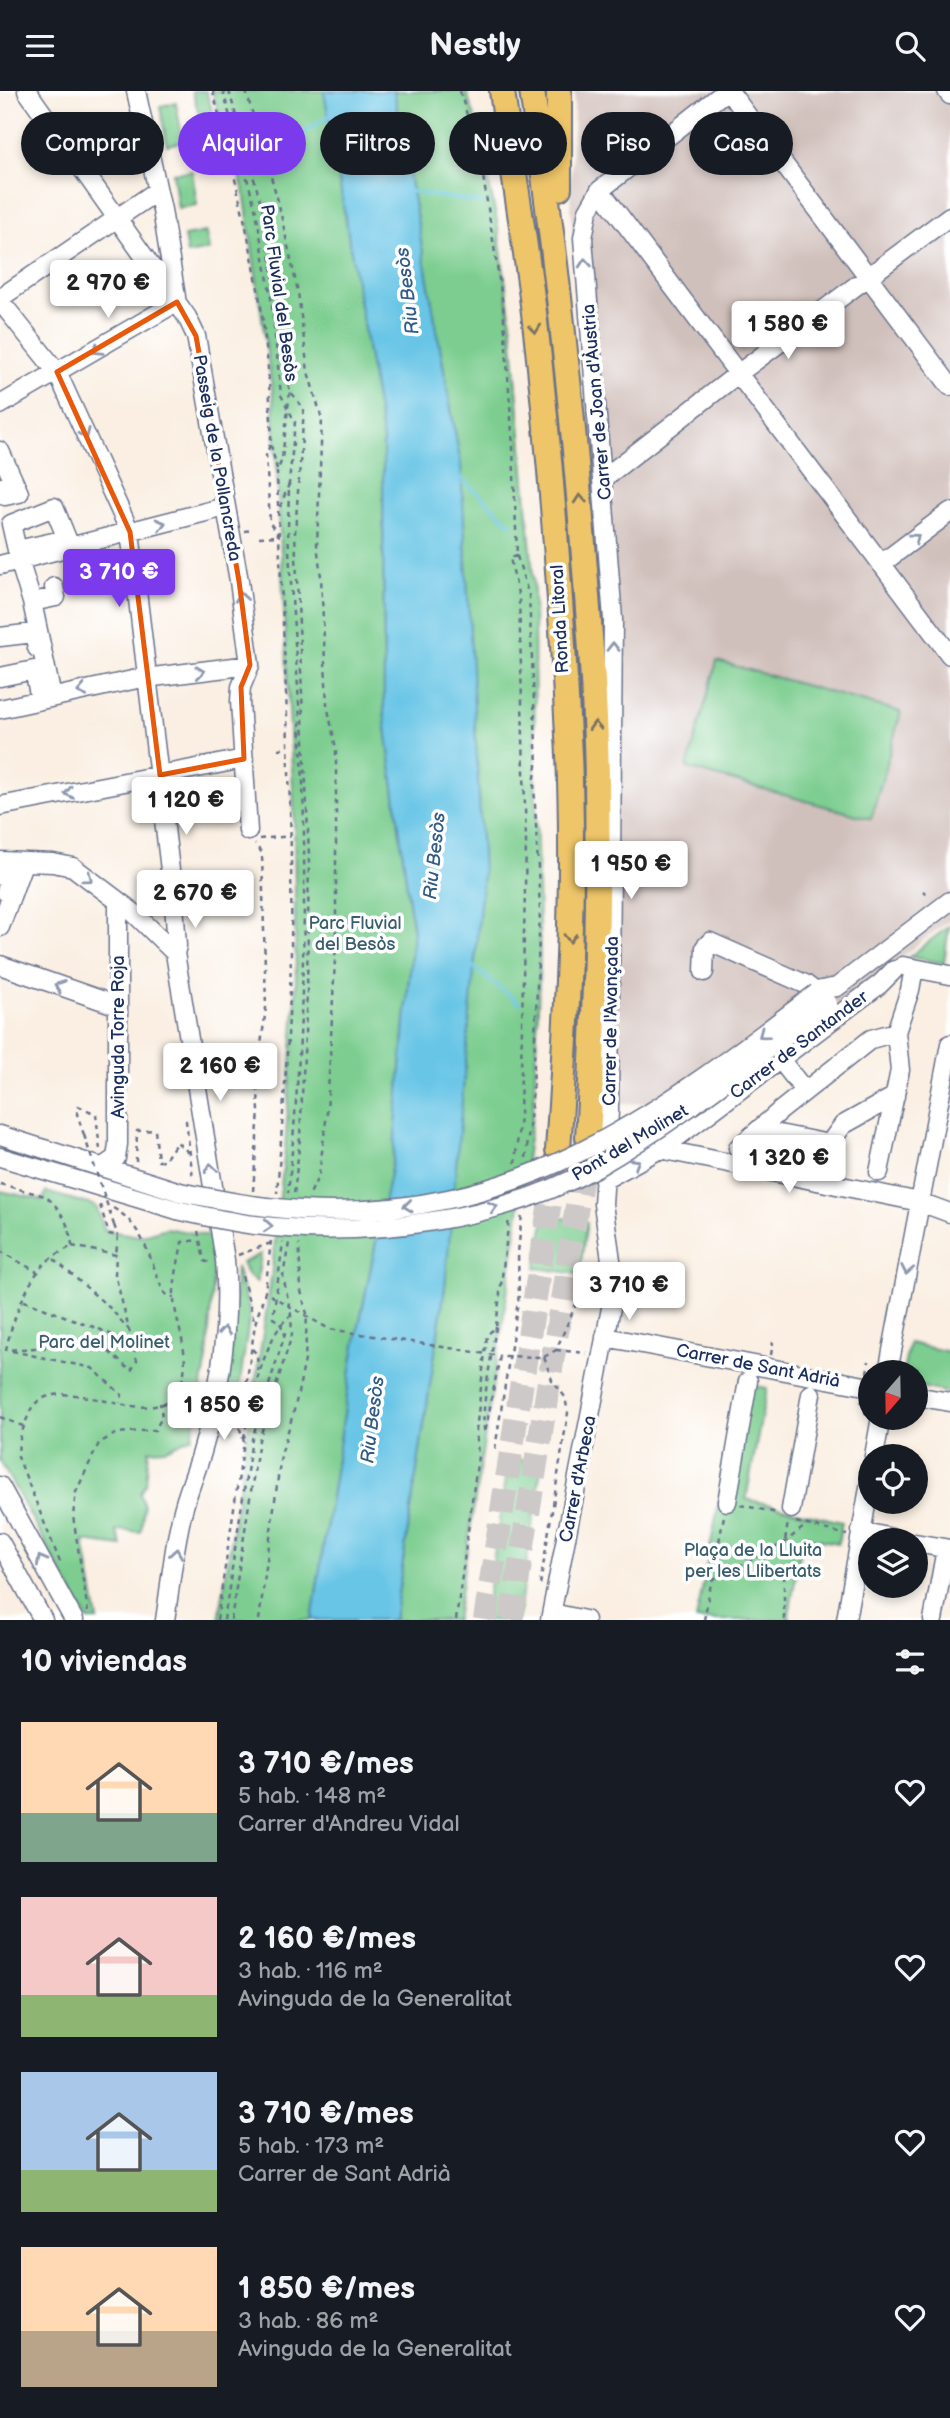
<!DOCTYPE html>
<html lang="es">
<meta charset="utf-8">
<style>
:root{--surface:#171b24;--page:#20242c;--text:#f1f3f6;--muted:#9ea1a6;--accent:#7c3aed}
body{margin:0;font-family:"Balsamiq Sans",sans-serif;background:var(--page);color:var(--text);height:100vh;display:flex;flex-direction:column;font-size:26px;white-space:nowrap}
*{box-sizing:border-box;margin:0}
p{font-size:23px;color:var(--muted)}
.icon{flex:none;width:38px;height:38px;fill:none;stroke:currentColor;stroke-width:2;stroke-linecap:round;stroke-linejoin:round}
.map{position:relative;height:1529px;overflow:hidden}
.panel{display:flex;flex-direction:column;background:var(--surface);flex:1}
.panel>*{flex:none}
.top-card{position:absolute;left:21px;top:21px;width:908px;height:63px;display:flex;gap:14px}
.needle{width:46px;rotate:200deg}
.buttons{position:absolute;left:858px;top:1269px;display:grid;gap:14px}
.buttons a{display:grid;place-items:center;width:70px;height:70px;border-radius:50%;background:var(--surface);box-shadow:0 4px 10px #0003;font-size:35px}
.price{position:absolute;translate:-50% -60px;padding:0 16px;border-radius:7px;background:#fff;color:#222;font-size:23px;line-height:46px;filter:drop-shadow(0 2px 4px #0008)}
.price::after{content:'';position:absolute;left:50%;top:42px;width:21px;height:16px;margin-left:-10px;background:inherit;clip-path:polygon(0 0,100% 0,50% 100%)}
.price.selected{background:var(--accent);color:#fff}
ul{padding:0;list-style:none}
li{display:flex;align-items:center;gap:21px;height:175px;padding:0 21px}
li span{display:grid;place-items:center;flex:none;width:196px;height:140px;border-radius:0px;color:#555}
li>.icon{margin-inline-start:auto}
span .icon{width:84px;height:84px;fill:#fffc;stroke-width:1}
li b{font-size:30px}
h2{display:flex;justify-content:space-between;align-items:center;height:84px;padding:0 21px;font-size:30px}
.tag{padding:0 24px;border-radius:32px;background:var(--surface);box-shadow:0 4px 10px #0003;font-size:24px;line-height:63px}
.tag.selected{background:var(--accent);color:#fff}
header{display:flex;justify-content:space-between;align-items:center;height:91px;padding:0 21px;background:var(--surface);font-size:32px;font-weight:700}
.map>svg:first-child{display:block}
</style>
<header><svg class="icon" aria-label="menu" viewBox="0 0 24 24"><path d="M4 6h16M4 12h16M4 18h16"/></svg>Nestly<svg class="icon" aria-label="search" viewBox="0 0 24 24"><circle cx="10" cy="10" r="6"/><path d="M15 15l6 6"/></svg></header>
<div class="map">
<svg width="950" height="1529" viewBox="0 0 950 1529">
<rect width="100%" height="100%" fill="#fff"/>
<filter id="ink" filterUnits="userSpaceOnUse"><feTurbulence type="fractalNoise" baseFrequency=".0143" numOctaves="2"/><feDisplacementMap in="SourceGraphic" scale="14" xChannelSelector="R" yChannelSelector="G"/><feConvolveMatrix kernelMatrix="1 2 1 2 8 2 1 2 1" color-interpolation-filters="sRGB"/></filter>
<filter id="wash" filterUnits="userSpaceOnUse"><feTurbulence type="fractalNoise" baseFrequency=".00686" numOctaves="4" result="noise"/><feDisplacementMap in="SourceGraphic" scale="28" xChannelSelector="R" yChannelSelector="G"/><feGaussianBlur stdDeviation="1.57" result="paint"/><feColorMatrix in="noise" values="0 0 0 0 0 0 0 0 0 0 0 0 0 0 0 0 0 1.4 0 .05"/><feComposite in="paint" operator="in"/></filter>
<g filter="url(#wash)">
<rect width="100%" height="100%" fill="#faefe2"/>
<!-- industrial -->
<path fill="#d0c0bb" d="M 575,0 L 950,0 L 950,829 L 708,1014 L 610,1012 L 615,681 L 570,106 Z"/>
<!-- green -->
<path fill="#7bcd8f" stroke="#4b7e76" stroke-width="2" d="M 192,0 L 206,0 L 218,39 L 205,42 Z
M 212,0 L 324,0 L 383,350 L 384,621 L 413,841 L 393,1068 L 354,1259 L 312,1529 L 219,1529 L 270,1196 L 285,1058 L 296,900 L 294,717 L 273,305 L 244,100 Z
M 394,0 L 466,0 L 474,24 L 497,130 L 512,239 L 534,495 L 535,679 L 540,868 L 534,1010 L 512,1172 L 456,1529 L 394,1529 L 445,1196 L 461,374 Z
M 176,12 L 183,51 L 167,54 L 160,15 Z
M 192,80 L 197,114 L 178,117 L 173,82 Z
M 206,141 L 209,159 L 187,163 L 184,145 Z
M 717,570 L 901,621 L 871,728 L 687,677 Z
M 949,835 L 944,872 L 909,866 Z
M 0,1100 L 43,1109 L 46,1101 L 96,1115 L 105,1139 L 139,1145 L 166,1137 L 210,1145 L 214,1171 L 207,1268 L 192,1346 L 166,1358 L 149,1359 L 146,1392 L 140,1402 L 144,1415 L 141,1441 L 116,1439 L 122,1455 L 84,1450 L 98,1529 L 88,1529 L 0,1370 Z
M 545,1124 L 587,1131 L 579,1183 L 536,1177 Z
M 261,1163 L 257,1191 L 247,1184 L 242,1172 Z
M 236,1176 L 250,1222 L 233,1340 L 219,1338 C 230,1284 235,1231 236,1176 Z
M 909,1252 L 950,1261 L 950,1302 L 915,1295 L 915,1281 L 903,1281 Z
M 742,1292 L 767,1297 L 746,1408 L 842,1431 L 838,1452 L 803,1446 L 788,1529 L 696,1529 Z
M 509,1367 L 542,1371 L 518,1529 L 484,1529 Z"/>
<!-- water -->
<path fill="#68c5e6" stroke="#427aa2" stroke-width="2" d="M 324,0 L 394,0 L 461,374 L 483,782 L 445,1196 L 394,1529 L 312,1529 L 354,1259 L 393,1068 L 413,841 L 384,621 L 383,350 Z"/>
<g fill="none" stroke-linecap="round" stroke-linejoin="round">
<!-- stream -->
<path stroke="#68c5e6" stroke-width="3.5" d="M 255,74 L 332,23
M 408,100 L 482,112
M 459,385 L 511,433
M 471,874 L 519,912"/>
</g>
</g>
<g filter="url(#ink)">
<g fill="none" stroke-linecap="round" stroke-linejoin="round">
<!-- highway-tunnel -->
<path stroke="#cdc9c8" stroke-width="24" stroke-dasharray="24 12" stroke-linecap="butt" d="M 485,1529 L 558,1059
M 511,1529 L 588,1046"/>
<defs>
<path id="minor" d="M 27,0 L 187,226 L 196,245 L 239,490 L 250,574 L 241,596 L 240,610 L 248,740
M 136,0 L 162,119 L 176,206
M 729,0 L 950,295
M 947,0 L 950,4
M 600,99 L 950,564
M 0,207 L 157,100
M 0,210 L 57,281 L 130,441 L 174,813 L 177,855 L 175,862 L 225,1169 C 230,1232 220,1300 202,1361 C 197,1378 190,1395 185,1412 C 174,1450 171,1491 165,1529
M 0,314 L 177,211
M 0,360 L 19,402 L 5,405 L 0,396
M 604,387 L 739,282 L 950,125
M 54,416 L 67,448 L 17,459 L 11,433 Z
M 20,472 L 32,511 L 52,606
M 881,473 L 950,421
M 0,474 L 225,416
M 32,511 L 56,506 L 54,496
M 0,546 L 34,542 L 37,557
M 0,586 L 34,579 L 39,603 L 45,601
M 0,618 L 137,588 L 250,574
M 0,715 L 244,668
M 0,770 L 53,772 L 73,776 L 134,822 L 175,862
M 0,785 L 11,785 L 6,801
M 0,836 L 21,778
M 0,874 L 118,915
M 903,875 L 950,884
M 704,881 L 705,856 L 710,851 L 805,893 L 817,902 L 821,899 L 837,896 L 950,810
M 786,976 L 805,1000
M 759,1039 L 829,1053
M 0,1044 L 180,1101
M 668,1053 L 880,893 L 894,879
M 738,1057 L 780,1020 L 871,948 L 896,941
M 0,1066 L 177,1119
M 103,1076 L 116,1067 L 118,1053 L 118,810
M 827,1077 L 829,1053 L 843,1034 L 895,1005
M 879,1081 L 900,979 L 896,941 L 910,899 L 914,877
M 604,1089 L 660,1058 L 920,1111 L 950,1122
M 605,1246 L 870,1296
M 888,1281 L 950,953
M 915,1305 L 950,1311
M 874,1365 L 881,1326
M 0,1395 L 74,1529
M 727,1411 L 748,1290
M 791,1418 L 811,1303
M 861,1440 L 900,1449
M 0,1451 L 43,1529
M 915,1452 L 950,1458
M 552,1522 L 585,1529
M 550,1529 L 611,1217 L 612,1176 L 603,1113 L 609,1021 L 613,528 L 583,147 L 588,120 L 600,99 L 726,0
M 846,1529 L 870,1391
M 933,1529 L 946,1458"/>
<path id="highway" d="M 502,0 C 512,74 525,148 534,222 C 551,369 562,517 569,664 C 575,796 567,928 558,1059
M 532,0 C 554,150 571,301 583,453 C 589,532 596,611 597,691 C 599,809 595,927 588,1046
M 559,97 L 559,0"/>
</defs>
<!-- minor casing -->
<use href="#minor" stroke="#69728c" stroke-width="21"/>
<!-- highway casing -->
<use href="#highway" stroke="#69728c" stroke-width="28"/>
<!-- path -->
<path stroke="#69728c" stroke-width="2.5" stroke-dasharray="5 5" stroke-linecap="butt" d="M 213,0 C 239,104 266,203 270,311 C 270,328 275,348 266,363 L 270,432 L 279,445 C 285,583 293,721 291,859 C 290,940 283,1021 277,1102
M 223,0 L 256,120 L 271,207 L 281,304 L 295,331 L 289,393 L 288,439 C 293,543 304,647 304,752 C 305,869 300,986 288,1102
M 229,0 L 262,116 L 278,212 L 284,278 L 290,300 L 304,318 L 295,442 L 309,764 L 307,901 L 300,1047 L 294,1104
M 246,0 L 278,110 L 298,201 L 308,281 L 322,328 L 317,453 L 321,486 L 327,613 L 336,658 L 336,850 L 327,1022 L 319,1084 L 309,1105
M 460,0 L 481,72 L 503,214 L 513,356 L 517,465 L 510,467 L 519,507 L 526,751 L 520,1025 L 515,1072
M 271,354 L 277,378
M 280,416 L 289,393
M 244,440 L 254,439
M 259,446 L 279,445 L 277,381 L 282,368 L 290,300
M 517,465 L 529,505 L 537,675 L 534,692 L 540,820 L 533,997 L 526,1067
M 278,658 L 288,657
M 259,748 L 291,745
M 923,800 L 926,803
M 187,1030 L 186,1030 L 193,1088
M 84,1044 L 77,1023 L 78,1015 L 96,1023 L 100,1059
M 136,1071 L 137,1040 L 155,1039 L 158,1070 L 164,1070 L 177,1051 L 189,1062
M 0,1093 L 45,1105 C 60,1116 71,1136 72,1155
M 253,1100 L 259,1020 L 257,983 L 266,917 L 262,762 L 255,753
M 100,1114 L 109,1143 L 118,1145 L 116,1164
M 113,1117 C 143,1133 151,1171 163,1200 L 168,1205 L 174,1206
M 114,1134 L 118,1145
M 198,1140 L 204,1169 L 206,1171 L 212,1170
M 72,1155 L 116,1164 L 115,1183 L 137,1270 L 131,1280 L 106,1258 L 96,1253 L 6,1259 C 11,1233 26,1193 44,1173 C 51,1166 63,1160 72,1155 Z
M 0,1160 L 39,1182
M 238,1164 L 271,1152
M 54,1168 L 111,1218 L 130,1240
M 242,1185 L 255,1233
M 24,1210 L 99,1238 L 134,1254
M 496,1236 C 493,1257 479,1326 485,1342 L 500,1265 L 544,1266 L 552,1289 L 565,1306 L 568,1322 L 540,1494 L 542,1494
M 252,1258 L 257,1263 L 258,1280
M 556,1259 L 587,1262
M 12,1260 L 92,1277 L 122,1304 L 120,1312
M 771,1264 L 773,1251
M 544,1266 L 556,1259 L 583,1197 L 586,1180 L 598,1175
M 913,1281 L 914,1274
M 867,1282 L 869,1270
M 861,1310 L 866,1323
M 0,1326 L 23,1335
M 249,1329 L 253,1327 L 261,1307 L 266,1305
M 244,1347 C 249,1316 265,1243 290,1225
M 495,1358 L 519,1204 L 518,1162 L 522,1123
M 740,1414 L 778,1422
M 796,1431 L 847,1444
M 60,1471 L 18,1366 C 18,1352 21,1343 26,1330 C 28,1326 30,1319 33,1315 C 65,1278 152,1345 178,1299 C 194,1270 177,1239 174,1209 C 173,1191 179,1170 182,1151 L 199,1149
M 712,1489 L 784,1452 L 805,1435
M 88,1521 L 73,1425 L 76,1401 L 99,1352 L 117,1342 L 155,1339 L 162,1326 L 160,1312
M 217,1529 L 244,1351 L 240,1338 L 255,1233 L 265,1201 L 271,1150
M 224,1529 L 252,1348 L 285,1243 L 280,1232 L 273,1227 L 283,1151
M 231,1529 L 259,1349 L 292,1244 L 291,1224 L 283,1185 L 289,1152
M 259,1529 L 281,1364 L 295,1316 L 305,1269 L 307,1223 L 301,1200 L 299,1153
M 456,1529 L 478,1365 L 476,1340 L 487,1244 L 496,1236 L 509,1127
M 704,1529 L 724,1425
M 784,1529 L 784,1457 L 788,1431"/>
<!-- minor -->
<use href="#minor" stroke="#fff" stroke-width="18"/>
<!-- highway -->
<use href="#highway" stroke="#eec569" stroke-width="24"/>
<defs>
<path id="minor-bridge" d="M 180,1101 C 220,1109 260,1117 301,1119 C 518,1131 654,1026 817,902
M 177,1119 C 203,1125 229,1131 255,1134 C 365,1147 499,1131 597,1076 C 679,1029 752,969 828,913"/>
</defs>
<!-- minor-bridge casing -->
<use href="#minor-bridge" stroke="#69728c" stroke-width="21" stroke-linecap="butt"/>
<!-- path-bridge -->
<path stroke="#69728c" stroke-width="2.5" stroke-dasharray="5 5" stroke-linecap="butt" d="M 84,1044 L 114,1134
M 270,1204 L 329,1238 L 500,1265"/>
<!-- minor-bridge -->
<use href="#minor-bridge" stroke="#fff" stroke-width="18"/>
</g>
<!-- one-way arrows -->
<defs><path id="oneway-chevron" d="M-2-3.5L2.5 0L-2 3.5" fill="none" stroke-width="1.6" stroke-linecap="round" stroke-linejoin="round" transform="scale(1.75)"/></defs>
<g stroke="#8d97ae">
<use href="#oneway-chevron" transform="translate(585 172) rotate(-95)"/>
<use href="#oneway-chevron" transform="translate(97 259) rotate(149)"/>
<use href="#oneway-chevron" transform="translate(85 343) rotate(66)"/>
<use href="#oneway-chevron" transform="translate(161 433) rotate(-15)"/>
<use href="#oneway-chevron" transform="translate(915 447) rotate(-37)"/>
<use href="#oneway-chevron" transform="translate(241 506) rotate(-98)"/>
<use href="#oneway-chevron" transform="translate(613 556) rotate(-90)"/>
<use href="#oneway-chevron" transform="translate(200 581) rotate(-7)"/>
<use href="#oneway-chevron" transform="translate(82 600) rotate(168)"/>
<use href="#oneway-chevron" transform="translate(69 702) rotate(169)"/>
<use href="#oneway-chevron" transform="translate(88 787) rotate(37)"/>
<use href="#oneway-chevron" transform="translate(59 895) rotate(-160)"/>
<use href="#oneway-chevron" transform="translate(763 943) rotate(143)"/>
<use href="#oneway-chevron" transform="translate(635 1072) rotate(-31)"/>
<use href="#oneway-chevron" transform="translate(211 1077) rotate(-99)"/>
<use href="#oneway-chevron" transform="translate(408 1115) rotate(173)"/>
<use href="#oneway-chevron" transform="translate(493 1116) rotate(-15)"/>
<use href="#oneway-chevron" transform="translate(268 1135) rotate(4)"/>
<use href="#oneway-chevron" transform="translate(907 1179) rotate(101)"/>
<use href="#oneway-chevron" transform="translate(224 1240) rotate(-85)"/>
<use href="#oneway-chevron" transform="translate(176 1462) rotate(-81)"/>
<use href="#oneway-chevron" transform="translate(41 1469) rotate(-119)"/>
</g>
<g stroke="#7a7263">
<use href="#oneway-chevron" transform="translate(535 238) rotate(84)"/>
<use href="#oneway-chevron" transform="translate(580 408) rotate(-94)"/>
<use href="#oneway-chevron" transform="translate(595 635) rotate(-92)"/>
<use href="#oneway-chevron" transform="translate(570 847) rotate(90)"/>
</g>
</g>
<!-- marked area -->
<path fill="none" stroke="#e8590c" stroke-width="5" stroke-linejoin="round" d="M 177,211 L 196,245 L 239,490 L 250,574 L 241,596 L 244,668 L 160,684 L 130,441 L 57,281 Z"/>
<g text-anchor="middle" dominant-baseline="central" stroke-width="7" stroke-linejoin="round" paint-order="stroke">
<!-- street labels -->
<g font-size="18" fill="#1b2f5e" stroke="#fff">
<text transform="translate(279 202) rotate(82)">Parc Fluvial del Besòs</text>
<text transform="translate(597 311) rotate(-95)">Carrer de Joan d'Àustria</text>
<text transform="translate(217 367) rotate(80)">Passeig de la Pollancreda</text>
<text transform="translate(560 528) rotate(-93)">Ronda Litoral</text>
<text transform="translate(611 930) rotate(-89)">Carrer de l'Avançada</text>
<text transform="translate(118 946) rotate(-90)">Avinguda Torre Roja</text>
<text transform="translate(799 954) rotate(-37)">Carrer de Santander</text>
<text transform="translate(630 1052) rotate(-31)">Pont del Molinet</text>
<text transform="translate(758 1275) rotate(11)">Carrer de Sant Adrià</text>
<text transform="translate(578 1388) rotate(-79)">Carrer d'Arbeca</text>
</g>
<!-- park labels -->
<g font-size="18" fill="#385e6d" stroke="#fff">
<text x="355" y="832">Parc Fluvial<tspan x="355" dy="21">del Besòs</tspan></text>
<text x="104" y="1251">Parc del Molinet</text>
<text x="753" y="1459">Plaça de la Lluita<tspan x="753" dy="21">per les Llibertats</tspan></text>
</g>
<!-- water labels -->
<g font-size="19" font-style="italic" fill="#325c87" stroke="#fff">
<text transform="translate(408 200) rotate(-97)">Riu Besòs</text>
<text transform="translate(435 765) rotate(-84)">Riu Besòs</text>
<text transform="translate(373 1329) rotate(-83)">Riu Besòs</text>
</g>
</g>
</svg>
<div class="buttons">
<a><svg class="needle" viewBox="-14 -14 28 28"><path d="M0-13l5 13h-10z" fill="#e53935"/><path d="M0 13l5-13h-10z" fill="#9ea1a6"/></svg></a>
<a><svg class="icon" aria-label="locate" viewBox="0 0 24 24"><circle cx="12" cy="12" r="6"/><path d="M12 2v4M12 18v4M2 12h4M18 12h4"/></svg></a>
<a><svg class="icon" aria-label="layers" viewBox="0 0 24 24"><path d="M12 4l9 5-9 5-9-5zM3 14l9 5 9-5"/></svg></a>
</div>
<b class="price" style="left:108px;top:229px">2 970 €</b>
<b class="price" style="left:788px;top:270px">1 580 €</b>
<b class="price selected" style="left:119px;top:518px">3 710 €</b>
<b class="price" style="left:186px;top:746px">1 120 €</b>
<b class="price" style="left:631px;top:810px">1 950 €</b>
<b class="price" style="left:195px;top:839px">2 670 €</b>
<b class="price" style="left:220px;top:1012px">2 160 €</b>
<b class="price" style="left:789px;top:1104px">1 320 €</b>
<b class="price" style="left:629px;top:1231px">3 710 €</b>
<b class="price" style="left:224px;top:1351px">1 850 €</b>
<div class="top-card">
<a class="tag">Comprar</a>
<a class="tag selected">Alquilar</a>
<a class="tag">Filtros</a>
<a class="tag">Nuevo</a>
<a class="tag">Piso</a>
<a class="tag">Casa</a>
</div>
</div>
<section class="panel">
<h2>10 viviendas<svg class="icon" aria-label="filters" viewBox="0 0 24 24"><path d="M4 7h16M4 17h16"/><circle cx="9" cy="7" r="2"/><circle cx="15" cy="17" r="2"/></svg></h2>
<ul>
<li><span style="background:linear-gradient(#ffd9b3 65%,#7fa58c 0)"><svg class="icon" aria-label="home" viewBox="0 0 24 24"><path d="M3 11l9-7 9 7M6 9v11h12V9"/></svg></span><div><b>3 710 €/mes</b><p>5 hab. · 148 m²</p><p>Carrer d'Andreu Vidal</p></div><svg class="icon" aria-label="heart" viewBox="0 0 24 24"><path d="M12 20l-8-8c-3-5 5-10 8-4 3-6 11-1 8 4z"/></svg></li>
<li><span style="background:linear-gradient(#f6c9c9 70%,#8fb573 0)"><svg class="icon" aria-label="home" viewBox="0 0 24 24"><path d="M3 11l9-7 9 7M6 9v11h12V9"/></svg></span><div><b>2 160 €/mes</b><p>3 hab. · 116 m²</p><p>Avinguda de la Generalitat</p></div><svg class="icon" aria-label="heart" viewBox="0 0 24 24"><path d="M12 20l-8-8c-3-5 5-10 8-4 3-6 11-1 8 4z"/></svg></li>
<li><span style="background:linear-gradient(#a9c7e8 70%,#8fb573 0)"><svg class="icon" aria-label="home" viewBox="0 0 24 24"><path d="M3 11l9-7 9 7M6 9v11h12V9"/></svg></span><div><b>3 710 €/mes</b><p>5 hab. · 173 m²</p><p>Carrer de Sant Adrià</p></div><svg class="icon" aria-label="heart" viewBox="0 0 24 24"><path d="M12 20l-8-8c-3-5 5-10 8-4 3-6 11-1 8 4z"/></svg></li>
<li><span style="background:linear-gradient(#ffd9b3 60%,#b9a48a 0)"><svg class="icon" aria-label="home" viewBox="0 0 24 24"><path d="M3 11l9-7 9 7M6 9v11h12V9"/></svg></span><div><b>1 850 €/mes</b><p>3 hab. · 86 m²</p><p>Avinguda de la Generalitat</p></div><svg class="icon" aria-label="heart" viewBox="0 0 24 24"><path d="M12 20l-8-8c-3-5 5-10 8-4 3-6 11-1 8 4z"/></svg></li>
</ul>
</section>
